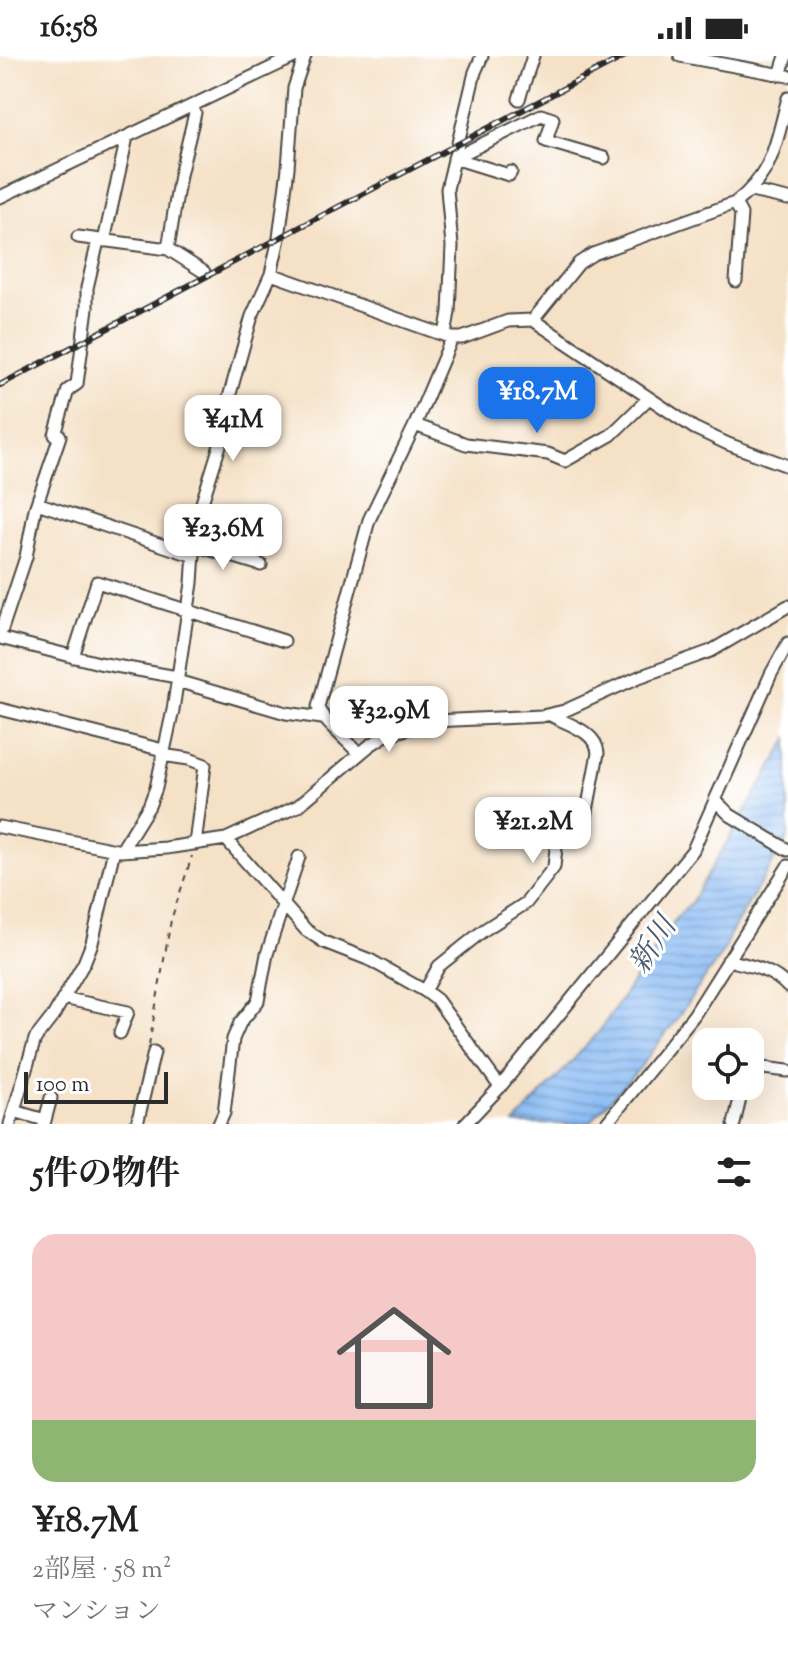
<!DOCTYPE html>
<html lang="ja">
<meta charset="utf-8">
<style>
:root{--surface:#fff;--page:#f2f2f2;--text:#222;--muted:#767676;--accent:#1a73e8}
body{margin:0;font-family:"Sorts Mill Goudy","Noto Serif JP",serif;background:var(--page);color:var(--text);height:100vh;display:flex;flex-direction:column;font-size:30px;white-space:nowrap}
*{box-sizing:border-box;margin:0}
p{font-size:26px;color:var(--muted)}
.icon{flex:none;width:44px;height:44px;fill:none;stroke:currentColor;stroke-width:2;stroke-linecap:round;stroke-linejoin:round}
.map{position:relative;height:1068px;overflow:hidden}
.drawer{display:flex;flex-direction:column;background:var(--surface);flex:1}
.drawer>*{flex:none}
.tools{position:absolute;left:692px;top:972px;display:grid;gap:16px}
.tools a{display:grid;place-items:center;width:72px;height:72px;border-radius:16px;background:var(--surface);box-shadow:0 8px 32px #0002;font-size:40px}
.scale{position:absolute;left:24px;bottom:20px;width:144px;box-sizing:border-box;padding-left:8px;border:4px solid #2b2b2b;border-top:0;font-size:22px;line-height:28px;white-space:nowrap;color:#2b2b2b;-webkit-text-stroke:6px #fff;paint-order:stroke}
.price{position:absolute;translate:-50% -68px;padding:0 18px;border-radius:16px;background:#fff;color:#222;font-size:26px;line-height:52px;filter:drop-shadow(0 2px 4px #0008)}
.price::after{content:'';position:absolute;left:50%;top:48px;width:24px;height:18px;margin-left:-12px;background:inherit;clip-path:polygon(0 0,100% 0,50% 100%)}
.price.selected{background:var(--accent);color:#fff}
ul{padding:0;list-style:none}
li{display:grid;align-content:center;gap:16px;height:424px;padding:0 32px}
li span{display:grid;place-items:center;height:248px;border-radius:24px;color:#555}
li>.icon{margin-inline-start:auto}
span .icon{width:144px;height:144px;fill:#fffc;stroke-width:1}
li b{font-size:34px}
h2{display:flex;justify-content:space-between;align-items:center;height:96px;padding:0 32px;font-size:34px}
.status{display:flex;justify-content:space-between;align-items:center;height:56px;padding:0 40px;background:var(--surface);direction:ltr}
.status svg{height:22px;fill:currentColor}
.map>svg:first-child{display:block}
</style>
<div class="status"><b>16:58</b><svg viewBox="0 0 49 12"><path d="M0 12V9h3v3zM5 12V6h3v6zM10 12V3h3v9zM15 12V0h3v12zM26 1h20v11H26zM47 4h2v5h-2z"/></svg></div>
<div class="map">
<svg width="788" height="1068" viewBox="0 0 788 1068">
<defs>
<pattern id="water-rules" width="6" height="5" patternUnits="userSpaceOnUse" patternTransform="scale(2)"><rect width="6" height="5" fill="#87baf4"/><path d="M0 2.5h6" fill="none" stroke="#6f97c6"/></pattern>
</defs>
<rect width="100%" height="100%" fill="#fff"/>
<filter id="ink" filterUnits="userSpaceOnUse"><feTurbulence type="fractalNoise" baseFrequency=".0125" numOctaves="2"/><feDisplacementMap in="SourceGraphic" scale="16" xChannelSelector="R" yChannelSelector="G"/><feConvolveMatrix kernelMatrix="1 2 1 2 8 2 1 2 1" color-interpolation-filters="sRGB"/></filter>
<filter id="wash" filterUnits="userSpaceOnUse"><feTurbulence type="fractalNoise" baseFrequency=".006" numOctaves="4" result="noise"/><feDisplacementMap in="SourceGraphic" scale="32" xChannelSelector="R" yChannelSelector="G"/><feGaussianBlur stdDeviation="1.8" result="paint"/><feColorMatrix in="noise" values="0 0 0 0 0 0 0 0 0 0 0 0 0 0 0 0 0 1.4 0 .05"/><feComposite in="paint" operator="in"/></filter>
<g filter="url(#wash)">
<rect width="100%" height="100%" fill="#f5e1c6"/>
<!-- water -->
<path fill="url(#water-rules)" stroke="#597290" stroke-width="2" d="M 788,683 L 788,781 L 729,880 L 726,891 L 674,967 L 638,1014 L 588,1068 L 514,1068 L 598,977 L 677,861 L 691,847 Z"/>
</g>
<g filter="url(#ink)">
<g fill="none" stroke-linecap="round" stroke-linejoin="round">
<defs>
<path id="minor" d="M 680,0 L 788,20
M 780,19 L 786,0
M 519,43 L 533,0
M 454,102 L 541,59 L 553,63 L 546,85 L 604,102
M 454,102 L 509,119 L 511,116
M 751,135 L 788,143
M 0,141 L 296,0
M 735,147 L 741,158 L 736,225
M 78,181 L 168,193 L 204,216
M 104,185 L 127,81
M 168,193 L 180,119 L 195,57 L 192,50
M 271,218 L 452,282 L 462,282 L 508,265 L 533,264 L 579,207 L 593,198 L 735,147 C 774,117 776,86 788,42
M 533,264 L 694,372 L 728,388 L 788,410
M 445,279 L 449,256 L 452,190 L 447,133 L 475,16 L 482,0
M 415,369 L 466,388 L 548,398 L 565,405 L 611,379 L 649,342
M 37,447 L 194,500
M 195,489 L 261,509
M 0,579 L 26,501 L 35,453 L 60,380 L 55,379 L 68,334 L 77,328 L 87,252 L 87,232 L 98,185
M 0,582 L 99,607 L 177,621
M 73,601 L 97,526 L 284,585
M 177,625 L 286,657 L 322,662
M 0,653 L 163,694
M 359,698 C 349,685 321,664 318,651 L 369,464 L 415,369 L 452,282
M 162,699 L 189,703 L 205,709 L 195,788
M 715,744 L 730,759 L 788,794
M 0,771 L 121,795 L 166,792 L 226,783 L 298,750 L 369,690 L 386,679 L 434,665 L 542,660 L 564,655 L 639,621 L 711,595 L 788,550
M 226,783 L 306,874 L 324,886 L 370,904 L 425,935 L 437,944 L 500,1031
M 121,795 L 149,750 L 156,732 L 173,654 L 192,527 L 196,466 L 221,386 L 222,366 L 252,260 L 271,218 L 279,182 L 288,112 L 294,32 L 305,0
M 728,904 C 751,910 772,913 788,931
M 425,935 L 439,910 L 484,874 L 526,847 L 554,811 L 557,782 L 561,775 L 586,760 L 598,697 C 596,675 567,668 550,659
M 63,942 L 128,956 L 120,977
M 750,1021 L 763,1012 L 788,1015
M 14,1055 L 45,1064
M 10,1068 L 35,983 L 53,960 L 84,907 L 92,887 L 114,794
M 44,1068 L 51,1042
M 137,1068 L 154,996
M 219,1068 L 224,1057 L 233,983 L 240,967 L 258,945 L 267,898 L 299,801
M 465,1068 L 500,1031 L 693,794 L 771,618 L 788,587
M 606,1068 L 694,959 L 788,810
M 734,1068 L 743,1030"/>
</defs>
<!-- minor casing -->
<use href="#minor" stroke="#494642" stroke-width="15"/>
<!-- path -->
<path stroke="#494642" stroke-width="2" stroke-dasharray="6 6" stroke-linecap="butt" d="M 149,989 L 171,864 L 192,800"/>
<!-- minor -->
<use href="#minor" stroke="#fff" stroke-width="11"/>
<defs>
<path id="rail" d="M 0,329 L 625,0"/>
</defs>
<!-- rail casing -->
<use href="#rail" stroke="#2b2b2b" stroke-width="6"/>
<!-- rail -->
<use href="#rail" stroke="#fff" stroke-width="3" stroke-dasharray="9" stroke-linecap="butt"/>
</g>
</g>
<g text-anchor="middle" dominant-baseline="central" stroke-width="6" stroke-linejoin="round" paint-order="stroke">
<!-- water labels -->
<g font-size="30" font-style="italic" fill="#4b5d71" stroke="#fff">
<text transform="translate(654 890) rotate(-57)">新川</text>
</g>
</g>
</svg>
<div class="tools">
<a><svg class="icon" aria-label="locate" viewBox="0 0 24 24"><circle cx="12" cy="12" r="6"/><path d="M12 2v4M12 18v4M2 12h4M18 12h4"/></svg></a>
</div>
<div class="scale">100 m</div>
<b class="price selected" style="left:537px;top:379px">¥18.7M</b>
<b class="price" style="left:233px;top:407px">¥41M</b>
<b class="price" style="left:223px;top:516px">¥23.6M</b>
<b class="price" style="left:389px;top:698px">¥32.9M</b>
<b class="price" style="left:533px;top:809px">¥21.2M</b>
</div>
<section class="drawer">
<h2>5件の物件<svg class="icon" aria-label="filters" viewBox="0 0 24 24"><path d="M4 7h16M4 17h16"/><circle cx="9" cy="7" r="2"/><circle cx="15" cy="17" r="2"/></svg></h2>
<ul>
<li><span style="background:linear-gradient(#f6c9c9 75%,#8fb573 0)"><svg class="icon" aria-label="home" viewBox="0 0 24 24"><path d="M3 11l9-7 9 7M6 9v11h12V9"/></svg></span><div><b>¥18.7M</b><p>2部屋 · 58 m²</p><p>マンション</p></div></li>
</ul>
</section>
